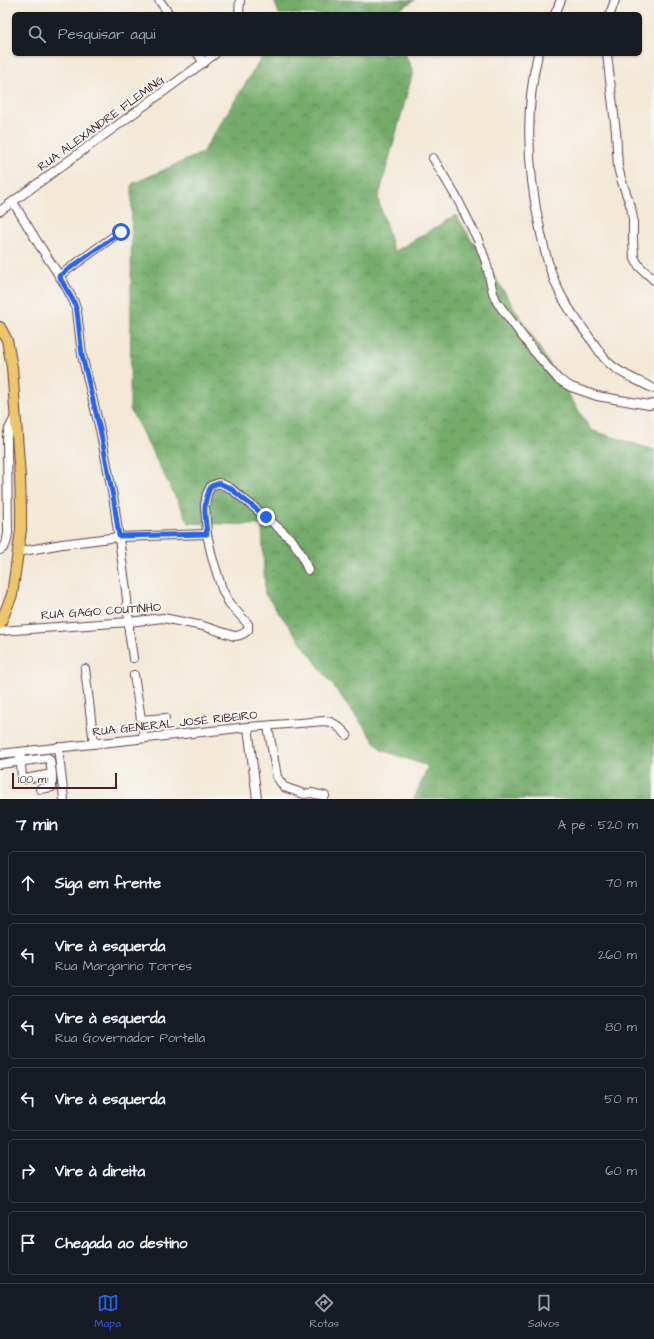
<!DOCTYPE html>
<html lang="pt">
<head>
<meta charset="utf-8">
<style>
  :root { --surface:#171b24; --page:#242831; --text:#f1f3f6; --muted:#9ea1a6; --line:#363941; --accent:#2563eb }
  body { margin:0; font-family:"Architects Daughter",sans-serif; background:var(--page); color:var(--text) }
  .scale { position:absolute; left:12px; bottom:10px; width:105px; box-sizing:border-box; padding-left:4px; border:2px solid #4a1f2b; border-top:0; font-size:11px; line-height:14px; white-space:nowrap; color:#4a1f2b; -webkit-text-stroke:3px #f6f6f2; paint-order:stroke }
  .stop { position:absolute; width:12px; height:12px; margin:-9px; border:3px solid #2563eb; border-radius:50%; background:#fff }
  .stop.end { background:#2563eb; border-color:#fff; box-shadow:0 1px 4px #0008 }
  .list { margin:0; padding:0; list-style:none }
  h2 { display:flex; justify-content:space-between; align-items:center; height:52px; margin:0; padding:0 16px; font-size:17px }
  h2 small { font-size:13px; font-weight:400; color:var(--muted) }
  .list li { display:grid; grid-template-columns:26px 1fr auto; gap:12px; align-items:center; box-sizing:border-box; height:64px; margin:0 8px 8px; padding:0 8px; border:1px solid var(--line); border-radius:6px }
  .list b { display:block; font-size:15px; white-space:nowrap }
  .list p { margin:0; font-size:13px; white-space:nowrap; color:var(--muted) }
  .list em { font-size:13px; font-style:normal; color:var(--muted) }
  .icon { flex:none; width:22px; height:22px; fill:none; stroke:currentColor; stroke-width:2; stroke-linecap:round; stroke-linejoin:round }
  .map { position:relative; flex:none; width:654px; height:799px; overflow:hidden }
  .search { position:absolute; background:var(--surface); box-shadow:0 1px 3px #0004; left:12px; right:12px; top:12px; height:44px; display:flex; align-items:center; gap:10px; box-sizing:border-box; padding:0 14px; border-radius:6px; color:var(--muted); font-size:15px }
  .sheet { height:484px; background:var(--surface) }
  nav { display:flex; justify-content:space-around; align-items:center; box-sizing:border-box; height:56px; border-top:1px solid var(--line); background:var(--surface); font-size:11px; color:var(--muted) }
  nav a { display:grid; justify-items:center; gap:2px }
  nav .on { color:var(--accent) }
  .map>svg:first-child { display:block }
</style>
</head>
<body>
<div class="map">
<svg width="654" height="799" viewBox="0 0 654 799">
  <defs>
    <pattern id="forest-crowns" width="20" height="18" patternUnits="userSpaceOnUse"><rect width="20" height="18" fill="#74ac6b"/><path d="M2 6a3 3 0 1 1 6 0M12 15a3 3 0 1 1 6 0" fill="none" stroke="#618b58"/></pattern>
  </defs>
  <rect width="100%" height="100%" fill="#f6f6f2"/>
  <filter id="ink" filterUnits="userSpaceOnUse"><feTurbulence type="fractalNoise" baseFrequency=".025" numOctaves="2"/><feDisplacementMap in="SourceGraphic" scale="8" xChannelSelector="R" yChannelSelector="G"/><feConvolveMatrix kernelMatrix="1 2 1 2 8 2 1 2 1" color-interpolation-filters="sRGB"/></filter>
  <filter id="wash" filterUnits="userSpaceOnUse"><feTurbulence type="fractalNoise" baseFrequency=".012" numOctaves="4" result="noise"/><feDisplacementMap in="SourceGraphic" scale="16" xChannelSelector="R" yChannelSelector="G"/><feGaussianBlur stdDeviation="0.9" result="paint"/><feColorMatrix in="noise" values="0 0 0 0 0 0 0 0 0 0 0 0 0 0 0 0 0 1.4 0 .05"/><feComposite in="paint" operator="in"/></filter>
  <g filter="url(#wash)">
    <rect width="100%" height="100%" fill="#f3e9d6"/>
    <g fill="url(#forest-crowns)" stroke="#5f664b">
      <path d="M 274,0 L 415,0 L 391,14 L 279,14 Z"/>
      <path d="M 264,54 L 405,54 L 413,72 L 378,199 L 394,252 L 456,215 L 591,430 L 654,450 L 654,799 L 414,799 L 428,766 L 381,750 L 265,594 L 262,525 L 189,523 L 130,409 L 132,184 L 202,153 Z"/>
    </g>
  </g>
  <g filter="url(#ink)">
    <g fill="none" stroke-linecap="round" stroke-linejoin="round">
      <defs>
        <g id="minor">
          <path d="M 159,0 L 169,14"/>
          <path d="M 239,14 L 240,0"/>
          <path d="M 555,14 L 561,0"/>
          <path d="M 610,14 L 615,0"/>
          <path d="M 198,54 L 204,63"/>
          <path d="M 538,54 C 524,113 528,175 541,234 C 545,253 550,272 558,289 C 566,307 578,321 589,337 C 595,344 599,352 605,359 C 617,373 638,380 654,389"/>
          <path d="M 607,54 L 616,132 L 618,167 L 621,179 L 631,207 L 633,219 L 633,240 L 634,257 L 639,266 L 654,280"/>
          <path d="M 433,158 L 458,200 L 478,240 L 486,262 L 493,293 L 497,302 L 532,349 L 558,379 L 571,387 L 597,396 L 649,405 L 654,404"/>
          <path d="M 13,202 L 38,243 L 64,283 L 74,302 L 77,311 L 82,355 L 101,434 L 114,502 L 126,590 L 129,622 L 129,631 L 133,658"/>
          <path d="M 0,211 L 215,54"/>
          <path d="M 59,276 L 121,231"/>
          <path d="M 0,550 C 7,547 7,539 8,533 L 7,437 L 9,429 L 16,415"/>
          <path d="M 18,552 L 62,544 L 119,537 L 207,534"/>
          <path d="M 0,631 L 129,622 L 163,618 L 203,626 L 234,636 C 240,636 244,634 248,630 L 248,624 L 229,603 L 222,589 L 212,557 L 207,534 L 205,505 L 207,494 L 211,486 L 219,483 L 230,488 L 266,517 L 292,540 L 302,555 L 308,570"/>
          <path d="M 85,669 L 94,744"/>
          <path d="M 134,675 L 144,738"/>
          <path d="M 141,720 L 165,718"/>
          <path d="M 268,726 L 277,777 L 284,787 L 304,794 L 311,793 L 325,796"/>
          <path d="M 248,727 L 257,799"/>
          <path d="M 58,747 L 64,799"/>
          <path d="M 0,754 L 248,727 L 325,721 C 335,722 340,728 347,735"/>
          <path d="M 0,764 L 48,758 L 50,760 L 52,774 L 25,779 L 22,777 L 20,752"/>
          <path d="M 40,789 L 52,787 L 52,774"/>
        </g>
        <path id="major" d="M 0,327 L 7,340 L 12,367 L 20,477 L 21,509 L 21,530 L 12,595 L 0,624"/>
      </defs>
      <use href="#minor" stroke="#633d45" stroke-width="10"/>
      <use href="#major" stroke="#633d45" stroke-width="12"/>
      <use href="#minor" stroke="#fff" stroke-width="8"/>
      <use href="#major" stroke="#ecc669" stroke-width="10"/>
    </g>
  </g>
  <g fill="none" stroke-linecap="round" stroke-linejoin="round" filter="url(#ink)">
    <path stroke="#2563eb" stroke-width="5" d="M 121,232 L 59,276 L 74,302 L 77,311 L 82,355 L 101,434 L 114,502 L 119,536 L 207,534 C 205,515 202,504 211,486 L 219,483 L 230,488 L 266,517"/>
  </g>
  <g text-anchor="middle" stroke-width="4" stroke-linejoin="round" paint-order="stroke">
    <g font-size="12" fill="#4a1f2b" stroke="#f6f6f2">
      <text transform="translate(101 123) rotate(-36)" y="4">RUA ALEXANDRE FLEMING</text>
      <text transform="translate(101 611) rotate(-4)" y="4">RUA GAGO COUTINHO</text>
      <text transform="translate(175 723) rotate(-6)" y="4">RUA GENERAL JOSÉ RIBEIRO</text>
    </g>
  </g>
</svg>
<div class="scale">100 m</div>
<div class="stop" style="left:121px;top:232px"></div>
<div class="stop end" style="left:266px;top:517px"></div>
<div class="search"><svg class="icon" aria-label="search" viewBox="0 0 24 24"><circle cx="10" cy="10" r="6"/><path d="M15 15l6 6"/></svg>Pesquisar aqui</div>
</div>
<section class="sheet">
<h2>7 min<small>A pé · 520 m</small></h2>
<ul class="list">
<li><svg class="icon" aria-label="ahead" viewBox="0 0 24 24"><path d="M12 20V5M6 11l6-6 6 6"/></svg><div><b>Siga em frente</b></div><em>70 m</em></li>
<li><svg class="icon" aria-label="left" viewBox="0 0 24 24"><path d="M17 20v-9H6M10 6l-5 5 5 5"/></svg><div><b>Vire à esquerda</b><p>Rua Margarino Torres</p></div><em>260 m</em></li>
<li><svg class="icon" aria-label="left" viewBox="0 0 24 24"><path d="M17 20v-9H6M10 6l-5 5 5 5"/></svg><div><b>Vire à esquerda</b><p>Rua Governador Portella</p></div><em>80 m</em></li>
<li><svg class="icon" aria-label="left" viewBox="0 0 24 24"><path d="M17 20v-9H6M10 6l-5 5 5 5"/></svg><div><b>Vire à esquerda</b></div><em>50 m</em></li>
<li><svg class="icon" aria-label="right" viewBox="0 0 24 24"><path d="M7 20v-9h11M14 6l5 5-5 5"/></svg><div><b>Vire à direita</b></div><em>60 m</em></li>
<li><svg class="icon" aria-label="arrive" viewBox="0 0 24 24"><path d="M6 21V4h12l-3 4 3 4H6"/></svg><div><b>Chegada ao destino</b></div></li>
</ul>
</section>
<nav>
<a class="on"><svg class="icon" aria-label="map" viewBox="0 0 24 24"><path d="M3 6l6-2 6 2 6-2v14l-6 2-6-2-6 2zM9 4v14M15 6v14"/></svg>Mapa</a>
<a><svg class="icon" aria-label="directions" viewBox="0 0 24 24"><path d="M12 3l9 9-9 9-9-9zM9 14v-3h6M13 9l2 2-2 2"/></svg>Rotas</a>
<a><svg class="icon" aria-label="saved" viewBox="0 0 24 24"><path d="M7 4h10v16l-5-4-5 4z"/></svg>Salvos</a>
</nav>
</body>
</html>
